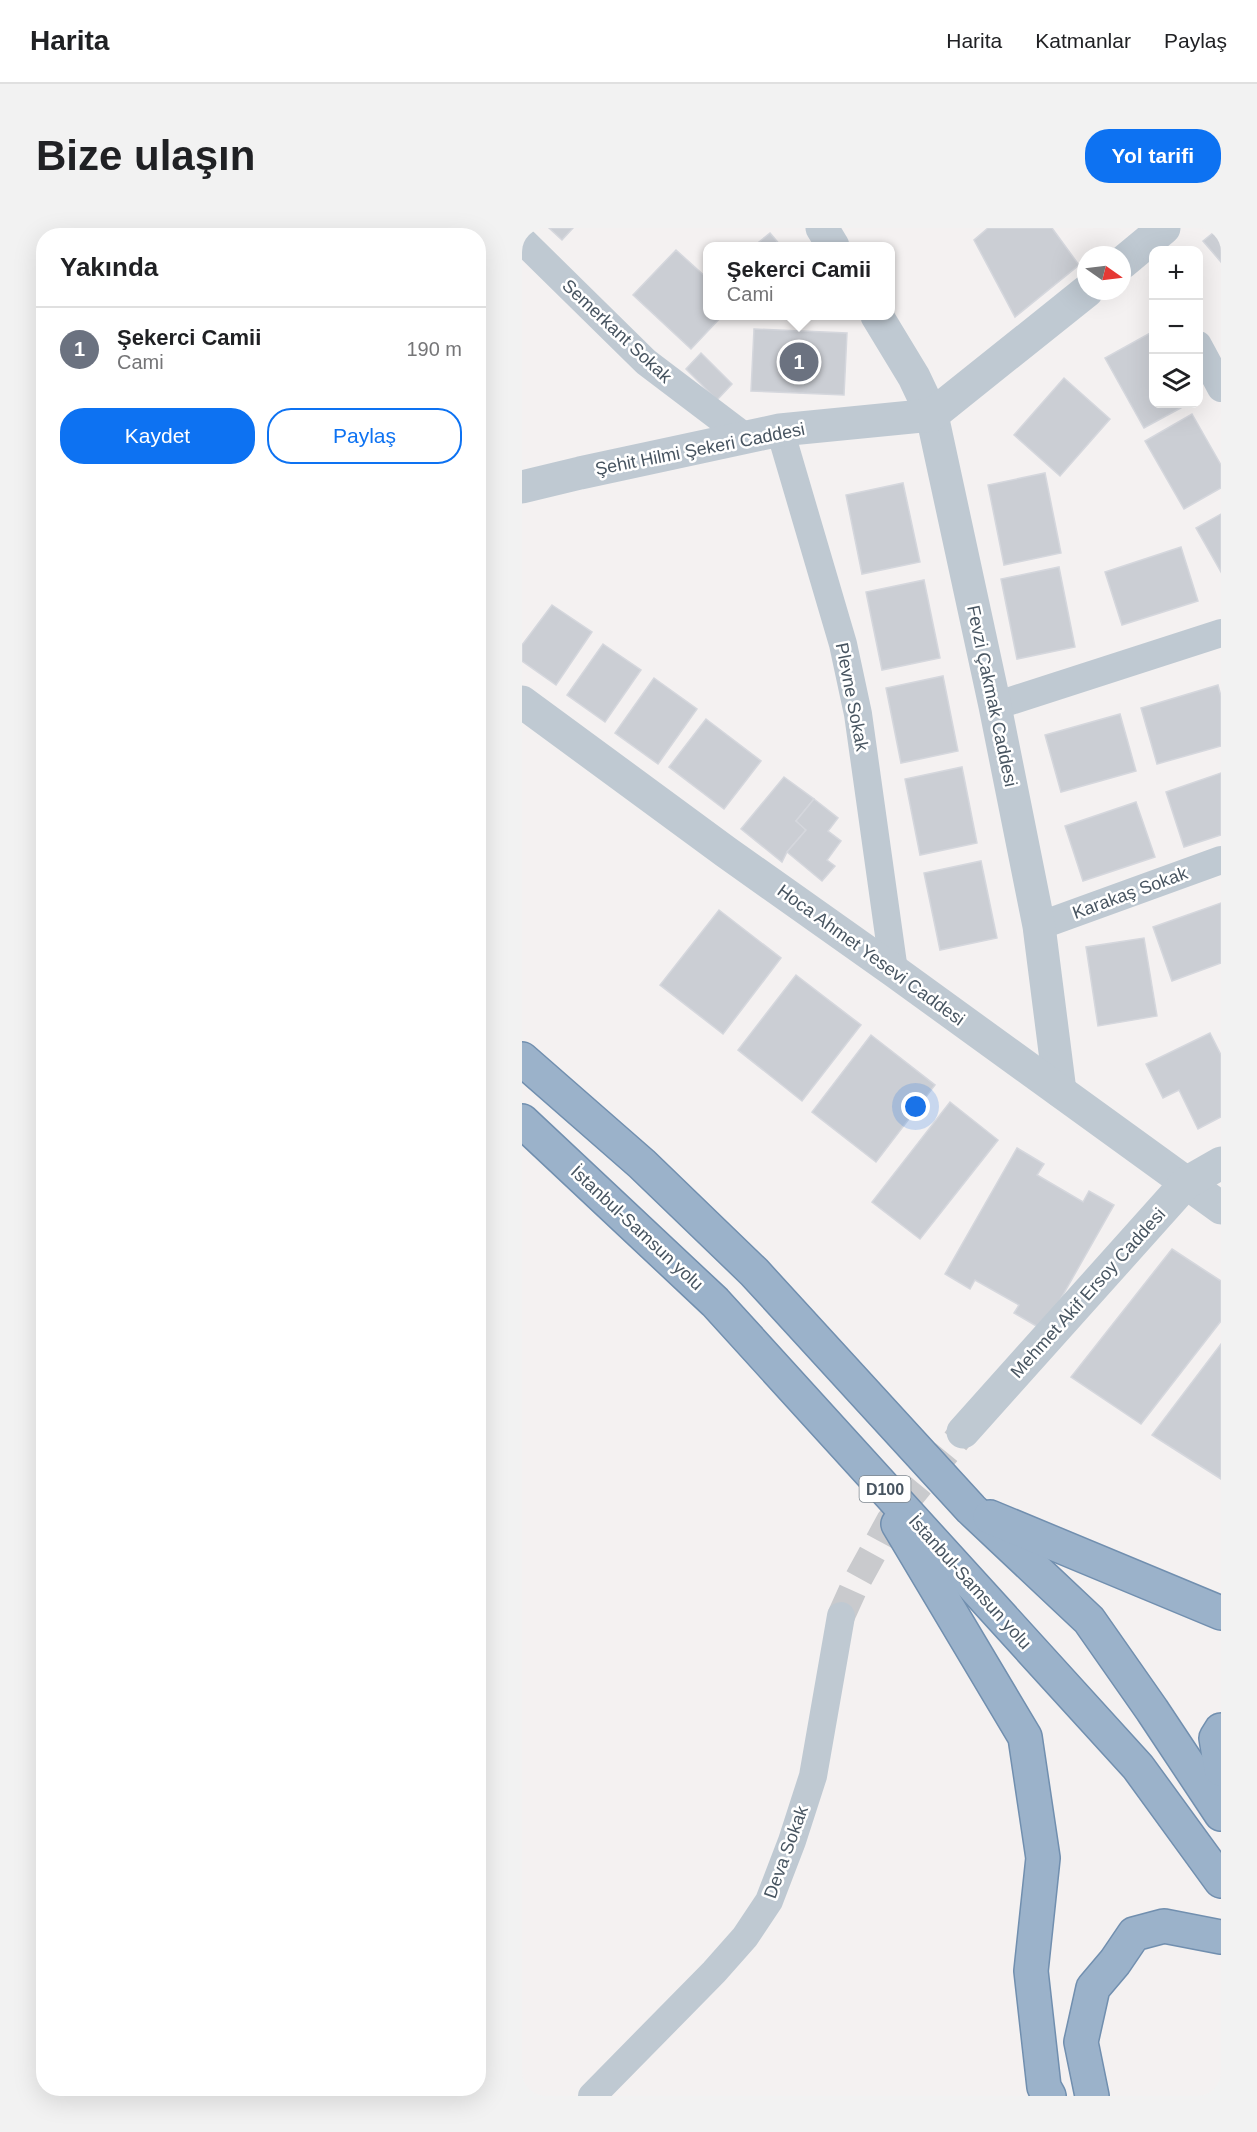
<!DOCTYPE html>
<html lang="tr">
<head>
<meta charset="utf-8">
<style>
  :root { --surface:#fff; --page:#f2f2f2; --text:#202124; --muted:#757577; --line:#e0e0e0; --accent:#0d72f2 }
  body { margin:0; font-family:Arial,sans-serif; background:var(--page); color:var(--text) }
  .controls { position:absolute; right:18px; top:18px; display:grid; overflow:hidden; border-radius:12px; box-shadow:0 6px 24px #0002 }
  .controls button { width:54px; height:54px; display:grid; place-items:center; padding:0; border:0; border-bottom:2px solid var(--line); background:var(--surface); color:var(--text); font:30px sans-serif }
  .compass { position:absolute; left:555px; top:18px; width:54px; height:54px; border-radius:50%; background:var(--surface); box-shadow:0 6px 24px #0002; rotate:104deg }
  .you { position:absolute; left:394px; top:879px; width:21px; height:21px; margin:-15px; border:4px solid #fff; border-radius:50%; background:#1a73e8; box-shadow:0 0 0 9px #1a73e833 }
  .badge { display:grid; place-items:center; width:39px; height:39px; border-radius:50%; background:var(--accent); color:#fff; font-size:20px; font-weight:700 }
  .pin { position:absolute; translate:-50% -50%; border:3px solid #fff; box-shadow:0 2px 6px #0006 }
  .popup { position:absolute; left:181px; top:14px; width:192px; height:78px; box-sizing:border-box; display:grid; place-content:center; border-radius:12px; background:var(--surface); filter:drop-shadow(0 2px 4px #0005); font-size:20px; white-space:nowrap; color:var(--muted) }
  .popup b { font-size:22px; color:var(--text) }
  .popup::after { content:''; position:absolute; left:50%; top:100%; margin-left:-12px; border:12px solid transparent; border-top-color:var(--surface) }
  .list { margin:0; padding:0; list-style:none }
  h2 { display:flex; justify-content:space-between; align-items:center; height:78px; margin:0; padding:0 24px; font-size:26px }
  h2 small { font-size:20px; font-weight:400; color:var(--muted) }
  .list li { display:grid; grid-template-columns:39px 1fr auto; gap:18px; align-items:center; box-sizing:border-box; height:84px; padding:0 24px; border-top:2px solid var(--line) }
  .list b { display:block; font-size:22px; white-space:nowrap }
  .list p { margin:0; font-size:20px; white-space:nowrap; color:var(--muted) }
  .list em { font-size:20px; font-style:normal; color:var(--muted) }
  .actions { display:flex; gap:12px; padding:18px 24px }
  .actions a { flex:1; padding:14px 0; border:2px solid var(--accent); border-radius:24px; text-align:center; font-size:21px; color:var(--accent) }
  .actions .main { background:var(--accent); color:#fff }
  .icon { flex:none; width:33px; height:33px; fill:none; stroke:currentColor; stroke-width:2; stroke-linecap:round; stroke-linejoin:round }
  .map { position:relative; flex:none; width:699px; height:1868px; overflow:hidden; border-radius:24px }
  header { display:flex; align-items:center; gap:36px; box-sizing:border-box; height:84px; padding:0 30px; background:var(--surface); border-bottom:2px solid var(--line) }
  header strong { font-size:28px }
  nav { display:flex; gap:33px; margin-inline-start:auto; font-size:21px }
  .intro { display:flex; align-items:center; justify-content:space-between; box-sizing:border-box; height:144px; padding:0 36px }
  h1 { margin:0; font-size:42px }
  .button { padding:15px 27px; border-radius:24px; background:var(--accent); color:#fff; font-size:21px; font-weight:700 }
  main { display:flex; gap:36px; padding:0 36px }
  aside { flex:1; background:var(--surface); border-radius:24px; box-shadow:0 6px 24px #0002 }
  .map>svg:first-child { display:block }
</style>
</head>
<body>
<header>
<strong>Harita</strong>
<nav><a>Harita</a><a>Katmanlar</a><a>Paylaş</a></nav>
</header>
<div class="intro"><h1>Bize ulaşın</h1><a class="button">Yol tarifi</a></div>
<main>
<aside>
<h2>Yakında<small></small></h2>
<ul class="list">
<li><span class="badge" style="background:#6b7280">1</span><div><b>Şekerci Camii</b><p>Cami</p></div><em>190 m</em></li>
</ul>
<div class="actions"><a class="main">Kaydet</a><a>Paylaş</a></div>
</aside>
<div class="map">
<svg width="699" height="1868" viewBox="0 0 699 1868">
  <rect width="100%" height="100%" fill="#f4f1f1"/>
  <g fill="#cbced4" stroke="#d5d7dd" stroke-width="1.5">
    <path d="M 27,0 L 51,0 L 40,12 Z"/>
    <path d="M 466,0 L 530,0 L 557,37 L 493,89 L 452,12 Z"/>
    <path d="M 697,0 L 699,0 L 699,34 L 681,13 Z"/>
    <path d="M 248,5 L 259,18 L 232,18 Z"/>
    <path d="M 154,22 L 186,51 L 186,88 L 200,88 L 169,121 L 111,67 Z"/>
    <path d="M 232,101 L 325,105 L 322,167 L 229,163 Z"/>
    <path d="M 630,104 L 632,176 L 666,176 L 622,200 L 583,130 Z"/>
    <path d="M 179,125 L 210,156 L 195,172 L 164,141 Z"/>
    <path d="M 542,150 L 588,191 L 538,248 L 492,207 Z"/>
    <path d="M 670,186 L 699,237 L 699,260 L 662,281 L 623,213 Z"/>
    <path d="M 523,245 L 539,325 L 482,337 L 466,257 Z"/>
    <path d="M 381,255 L 398,334 L 340,346 L 324,267 Z"/>
    <path d="M 699,286 L 699,344 L 674,300 Z"/>
    <path d="M 659,319 L 676,373 L 600,397 L 583,344 Z"/>
    <path d="M 537,339 L 553,419 L 495,431 L 479,351 Z"/>
    <path d="M 402,352 L 418,430 L 360,442 L 344,364 Z"/>
    <path d="M 30,377 L 70,404 L 34,457 L 0,433 L 0,417 Z"/>
    <path d="M 81,416 L 119,442 L 83,494 L 45,467 Z"/>
    <path d="M 421,448 L 436,523 L 379,535 L 364,460 Z"/>
    <path d="M 132,450 L 175,481 L 136,536 L 93,505 Z"/>
    <path d="M 696,457 L 699,468 L 699,518 L 635,536 L 619,480 Z"/>
    <path d="M 598,486 L 614,543 L 539,564 L 523,507 Z"/>
    <path d="M 184,491 L 239,533 L 202,581 L 147,539 Z"/>
    <path d="M 440,539 L 455,615 L 398,627 L 383,551 Z"/>
    <path d="M 699,545 L 699,607 L 662,619 L 644,564 Z"/>
    <path d="M 262,549 L 292,571 L 274,593 L 284,602 L 265,624 L 260,634 L 219,601 Z"/>
    <path d="M 292,571 L 316,590 L 306,603 L 319,613 L 305,632 L 313,638 L 300,653 L 265,624 L 284,602 L 274,593 Z"/>
    <path d="M 614,574 L 633,629 L 561,653 L 543,598 Z"/>
    <path d="M 459,633 L 475,710 L 418,722 L 402,645 Z"/>
    <path d="M 699,675 L 699,735 L 650,753 L 631,699 Z"/>
    <path d="M 197,682 L 259,730 L 201,806 L 138,757 Z"/>
    <path d="M 622,710 L 635,788 L 576,798 L 564,719 Z"/>
    <path d="M 274,747 L 339,797 L 280,873 L 216,822 Z"/>
    <path d="M 688,805 L 699,827 L 699,889 L 676,901 L 657,862 L 641,870 L 624,836 Z"/>
    <path d="M 349,807 L 413,857 L 354,934 L 290,884 Z"/>
    <path d="M 428,874 L 476,912 L 398,1011 L 350,974 Z"/>
    <path d="M 495,920 L 522,936 L 515,947 L 561,974 L 567,963 L 592,977 L 521,1102 L 492,1085 L 497,1077 L 453,1052 L 448,1061 L 423,1046 Z"/>
    <path d="M 650,1021 L 699,1053 L 699,1093 L 619,1196 L 549,1149 Z"/>
    <path d="M 699,1116 L 699,1251 L 630,1207 Z"/>
  </g>
  <g fill="none" stroke-linecap="round" stroke-linejoin="round">
    <path stroke="#c9cacd" stroke-width="28" stroke-dasharray="28 14" stroke-linecap="butt" d="M 319,1388 L 333,1357 L 368,1293 L 441,1204"/>
    <defs>
      <g id="trunk">
        <path d="M 0,831 L 120,936 L 232,1044 L 449,1281 L 567,1392 L 630,1482 L 699,1586"/>
        <path d="M 0,893 L 193,1074 L 616,1539 L 699,1653"/>
        <path d="M 468,1289 L 699,1385"/>
        <path d="M 376,1296 L 503,1509 L 521,1630 L 509,1743 L 522,1859 L 527,1868"/>
        <path d="M 699,1502 L 694,1510 L 699,1541"/>
        <path d="M 570,1868 L 559,1814 L 571,1760 L 593,1734 L 612,1706 L 642,1698 L 699,1709"/>
      </g>
    </defs>
    <use href="#trunk" stroke="#718faf" stroke-width="36"/>
    <g stroke="#bfc9d2" stroke-width="28">
      <path d="M 0,12 L 124,134 L 223,209"/>
      <path d="M 676,117 L 699,160"/>
      <path d="M 258,202 L 321,416 L 336,486 L 372,743"/>
      <path d="M 473,478 L 699,405"/>
      <path d="M 517,698 L 699,632"/>
      <path d="M 70,1868 L 192,1744 L 223,1709 L 247,1673 L 270,1613 L 291,1548 L 319,1388"/>
    </g>
    <g stroke="#bfc9d2" stroke-width="33">
      <path d="M 300,0 L 311,18"/>
      <path d="M 600,35 L 642,0"/>
      <path d="M 355,88 L 392,149 L 410,187 L 473,478 L 517,698 L 538,863"/>
      <path d="M 0,259 L 58,245 L 258,202 L 410,187 L 565,63"/>
      <path d="M 0,474 L 204,624 L 372,743 L 699,980"/>
      <path d="M 441,1204 L 664,955 L 699,935"/>
    </g>
    <use href="#trunk" stroke="#9bb2ca" stroke-width="33"/>
  </g>
  <g text-anchor="middle" stroke-width="5" stroke-linejoin="round" paint-order="stroke">
    <rect fill="#fff" stroke="#7f8890" stroke-width="1.5" x="337.5" y="1248" width="51" height="26" rx="4.5"/>
    <g font-size="16" font-weight="bold" fill="#485561">
      <text x="363" y="1267">D100</text>
    </g>
    <g font-size="18" fill="#485561" stroke="#fff">
      <text transform="translate(95 103) rotate(43)" y="6">Semerkant Sokak</text>
      <text transform="translate(178 221) rotate(-11)" y="6">Şehit Hilmi Şekeri Caddesi</text>
      <text transform="translate(470 468) rotate(78)" y="6">Fevzi Çakmak Caddesi</text>
      <text transform="translate(330 469) rotate(79)" y="6">Plevne Sokak</text>
      <text transform="translate(608 665) rotate(-20)" y="6">Karakaş Sokak</text>
      <text transform="translate(349 727) rotate(36)" y="6">Hoca Ahmet Yesevi Caddesi</text>
      <text transform="translate(115 1000) rotate(43)" y="6">İstanbul-Samsun yolu</text>
      <text transform="translate(566 1065) rotate(-48)" y="6">Mehmet Akif Ersoy Caddesi</text>
      <text transform="translate(448 1354) rotate(48)" y="6">İstanbul-Samsun yolu</text>
      <text transform="translate(264 1624) rotate(-70)" y="6">Deva Sokak</text>
    </g>
  </g>
</svg>
<div class="controls">
<button>+</button>
<button>−</button>
<button><svg class="icon" aria-label="layers" viewBox="0 0 24 24"><path d="M12 4l9 5-9 5-9-5zM3 14l9 5 9-5"/></svg></button>
</div>
<svg class="compass" viewBox="-18 -18 36 36"><path d="M0-13l5 13h-10z" fill="#e53935"/><path d="M0 13l5-13h-10z" fill="#757577"/></svg>
<div class="you"></div>
<div class="pin badge" style="left:277px;top:134px;background:#6b7280">1</div>
<div class="popup"><b>Şekerci Camii</b>Cami</div>
</div>
</main>
</body>
</html>
